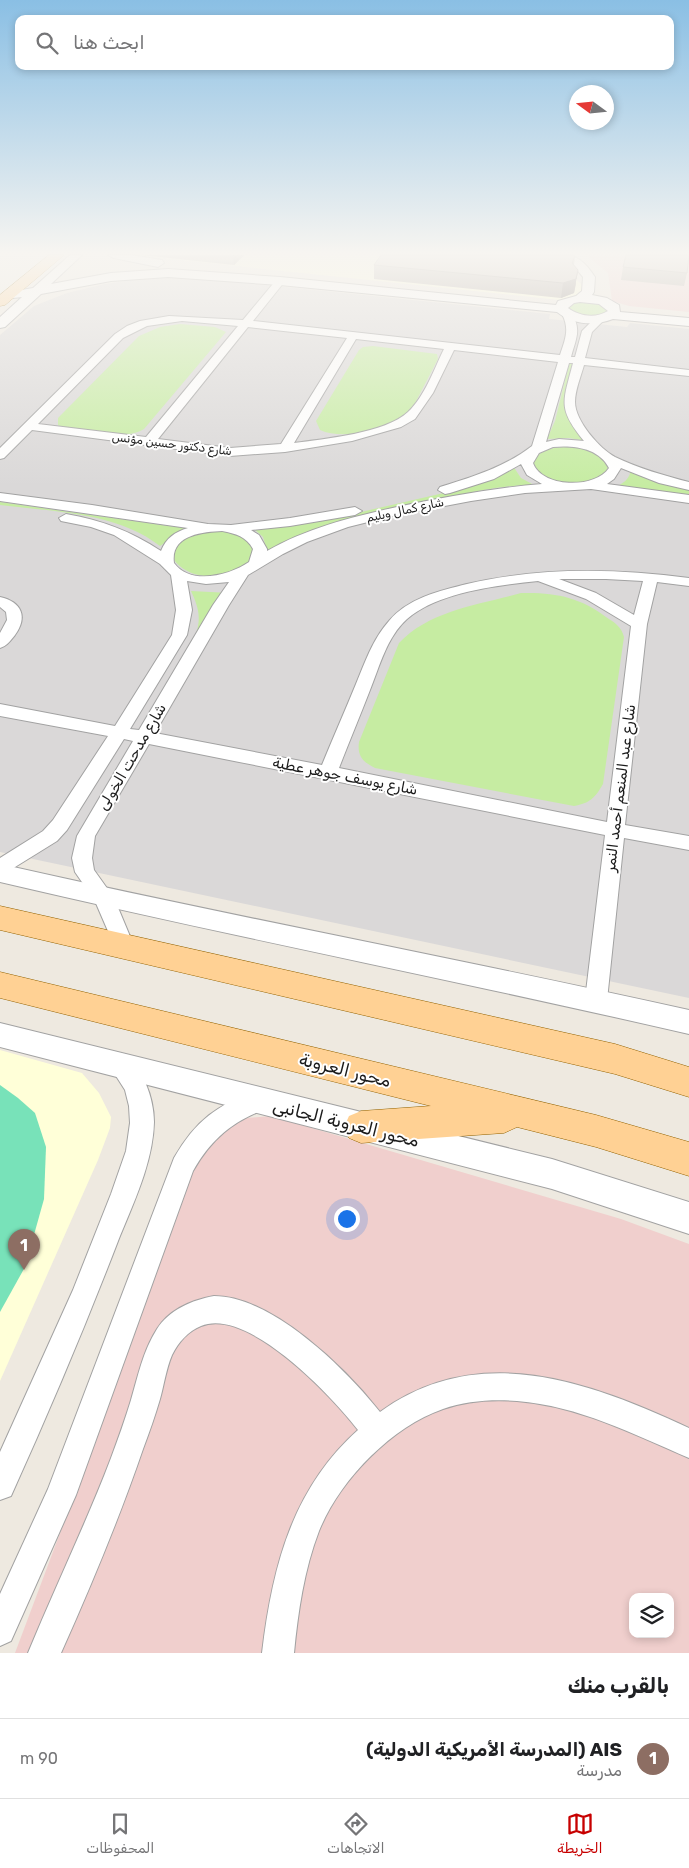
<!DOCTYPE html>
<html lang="ar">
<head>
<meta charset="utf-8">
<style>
  :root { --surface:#fff; --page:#f2f2f2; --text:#202124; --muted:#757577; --line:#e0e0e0; --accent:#c70000 }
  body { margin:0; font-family:Rubik,"Noto Sans Arabic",sans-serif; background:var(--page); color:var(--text); direction:rtl }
  .controls { position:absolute; right:15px; bottom:15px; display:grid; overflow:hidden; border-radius:10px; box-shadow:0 2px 8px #0003 }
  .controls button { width:45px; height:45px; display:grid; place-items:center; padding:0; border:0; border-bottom:1px solid var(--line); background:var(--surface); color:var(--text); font:25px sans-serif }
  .compass { position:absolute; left:569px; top:85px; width:45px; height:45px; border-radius:50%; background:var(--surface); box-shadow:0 2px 8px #0003; rotate:285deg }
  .you { position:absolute; left:346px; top:1218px; width:18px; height:18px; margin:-12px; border:4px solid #fff; border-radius:50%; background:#1a73e8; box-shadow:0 0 0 8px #1a73e833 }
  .badge { display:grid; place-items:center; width:32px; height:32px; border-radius:50%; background:var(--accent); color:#fff; font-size:16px; font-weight:700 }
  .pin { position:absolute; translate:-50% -41px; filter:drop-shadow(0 1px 2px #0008) }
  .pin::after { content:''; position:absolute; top:26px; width:18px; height:15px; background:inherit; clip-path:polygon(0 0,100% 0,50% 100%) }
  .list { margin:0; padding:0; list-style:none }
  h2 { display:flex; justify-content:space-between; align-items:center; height:65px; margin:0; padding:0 20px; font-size:21px }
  h2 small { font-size:16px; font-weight:400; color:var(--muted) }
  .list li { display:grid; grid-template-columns:32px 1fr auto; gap:15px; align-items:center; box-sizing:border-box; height:80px; padding:0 20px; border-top:1px solid var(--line) }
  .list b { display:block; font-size:19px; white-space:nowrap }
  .list p { margin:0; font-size:16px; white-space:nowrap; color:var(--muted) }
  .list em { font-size:16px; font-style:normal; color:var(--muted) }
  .icon { flex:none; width:28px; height:28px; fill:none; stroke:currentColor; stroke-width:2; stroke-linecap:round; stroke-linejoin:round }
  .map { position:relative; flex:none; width:689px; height:1653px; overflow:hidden; direction:ltr }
  .search { position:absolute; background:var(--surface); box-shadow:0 2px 8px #0003; left:15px; right:15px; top:15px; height:55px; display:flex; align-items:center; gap:12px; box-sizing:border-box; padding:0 18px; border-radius:10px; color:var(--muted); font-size:19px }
  .sheet { height:145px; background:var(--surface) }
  nav { display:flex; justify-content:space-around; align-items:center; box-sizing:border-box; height:70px; border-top:1px solid var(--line); background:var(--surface); font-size:14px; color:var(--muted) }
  nav a { display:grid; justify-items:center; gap:2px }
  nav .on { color:var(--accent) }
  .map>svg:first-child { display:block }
</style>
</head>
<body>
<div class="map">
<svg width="689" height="1653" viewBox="0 0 689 1653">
  <rect width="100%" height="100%" fill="#eee9e0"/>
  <path fill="#dad8d8" d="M 187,277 L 550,314 L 549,319 L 627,327 L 630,323 L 689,329 L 689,998 L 0,852 L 0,335 L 34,306 L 67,293 L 105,284 L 145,278 Z"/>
  <g fill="#f0cfcd" fill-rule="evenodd">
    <path d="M 586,255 L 689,255 L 689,312 L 629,306 L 612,301 L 608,273 Z"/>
    <path d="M 271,1116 L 621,1219 L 689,1244 L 689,1653 L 15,1653 L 131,1344 L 190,1177 L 202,1151 L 235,1119 ZM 633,1597 L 670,1597 L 670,1634 L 633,1634 Z"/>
  </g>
  <g fill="#ffffd8">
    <path d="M 131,255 L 555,255 L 571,264 L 578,271 L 575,278 L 586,289 L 575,299 L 560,300 Z"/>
    <path d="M 0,1050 L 82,1073 L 99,1093 L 111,1117 L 110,1128 L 98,1160 L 0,1381 Z"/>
  </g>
  <g fill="#c6eca2">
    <path d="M 574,302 L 596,302 L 608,310 C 598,322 580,315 567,309 L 567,305 Z"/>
    <path d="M 180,324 L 215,327 L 226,332 L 144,429 C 123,442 85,430 61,427 L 58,425 L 58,418 L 139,336 L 160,327 Z"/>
    <path d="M 373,346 L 437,354 L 438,359 L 411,411 C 393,429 344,441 320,430 L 316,421 L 359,350 L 363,347 Z"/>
    <path d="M 569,364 L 576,364 C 569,399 558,413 586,441 L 569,438 L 547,439 L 555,421 Z"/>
    <path d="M 563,447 C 580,447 598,450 608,466 L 606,474 C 584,485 555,488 536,469 L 533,461 C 541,450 550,448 563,447 Z"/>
    <path d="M 513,466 L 521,478 L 534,485 C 490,485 448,498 406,507 C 358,519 310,526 267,551 L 263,537 L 254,529 L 326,520 L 457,490 Z"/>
    <path d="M 631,468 L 689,490 L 689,497 L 612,488 C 623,484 630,480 631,468 Z"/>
    <path d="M 0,502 L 169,526 L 187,528 L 160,546 C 116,512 54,512 0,505 Z"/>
    <path d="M 221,530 L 239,534 L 255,546 L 254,558 C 206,605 136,549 194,534 C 203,532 213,531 221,530 Z"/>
    <path d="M 191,591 L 230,593 L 193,641 C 202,622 200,610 191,591 Z"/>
    <path d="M 521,593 C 554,592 580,597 606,617 C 615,623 621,626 624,637 L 603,784 C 595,798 590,803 574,806 L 375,768 C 363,762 357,756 359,742 L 399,643 C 430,610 479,605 521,593 Z"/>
  </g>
  <path fill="#78e2b9" d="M 0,1085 L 18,1098 L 35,1113 L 46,1147 L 44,1199 L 25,1267 L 0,1312 Z"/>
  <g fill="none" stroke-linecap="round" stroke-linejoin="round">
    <defs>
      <g id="minor">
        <path d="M 280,278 L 285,281 L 253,321 L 560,355 C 565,340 570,329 562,314 L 567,311 L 571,312 C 582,330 576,338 571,357 L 575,357 L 582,331 L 596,317 L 600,316 L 605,319 L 592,332 L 585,358 L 689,370 L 689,376 L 584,365 C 581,376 575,390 575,402 C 575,421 600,449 615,457 C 638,468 665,476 689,482 L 689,490 L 659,483 L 621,468 L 614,479 L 607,484 L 689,495 L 689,503 L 591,489 L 525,493 L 471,501 L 392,516 L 348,527 L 307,542 L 283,554 L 248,575 L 229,605 L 155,733 L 322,765 C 333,738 345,711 356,684 C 365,662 373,639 389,621 C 408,598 439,591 467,584 C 541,567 614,568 689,578 L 689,586 L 657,582 L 647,624 L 625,825 L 689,836 L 689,850 L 624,838 L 607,1000 L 604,1006 L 596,1009 L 588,1006 L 585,1000 L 605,835 L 149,744 L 95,836 L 92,858 L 94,870 L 114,898 L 134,946 L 131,952 L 124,954 L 117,952 L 95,901 L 75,872 L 72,858 L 77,836 L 133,741 L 124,739 L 67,830 L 57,841 L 7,872 L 0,874 L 0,858 L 43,831 L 53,820 L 108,736 L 0,716 L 0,704 L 115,726 L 172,635 L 176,610 L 171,575 L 160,564 L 114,535 L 91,527 L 61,521 L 59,518 L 66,514 C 101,520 131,531 161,551 C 166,538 175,532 188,528 L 0,501 L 0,493 L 92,505 L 208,524 L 231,525 L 290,518 L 355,507 L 362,511 L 355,515 L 290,526 L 251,530 L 259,535 L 267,549 L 267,551 C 307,528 352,517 397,507 C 445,497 493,488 542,484 L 527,475 L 521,464 L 494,479 L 450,493 L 445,494 L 438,490 L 440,487 C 472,477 505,467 532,446 L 558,362 L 454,350 L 433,393 L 415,419 L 401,427 L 352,441 L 285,452 L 230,456 L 32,430 L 4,458 L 0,459 L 0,448 L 115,334 L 127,326 L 140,321 L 169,316 L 243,320 L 277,279 ZM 182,321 L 238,326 L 146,437 L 38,424 L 123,338 L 147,326 ZM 248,327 L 347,338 L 281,444 L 230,448 L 158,439 ZM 356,339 L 444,349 C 434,369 425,396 408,412 C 386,433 324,439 294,443 ZM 569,363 L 573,363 C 563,402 557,408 584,441 L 559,439 L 546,442 ZM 553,447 C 574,445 599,448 609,468 C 595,489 542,488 533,463 L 539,453 ZM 222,531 C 236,534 246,536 253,549 L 249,562 C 230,575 191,586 174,563 C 170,535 202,532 222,531 ZM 559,579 L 606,579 L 643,581 L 634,615 L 596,593 ZM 187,581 L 206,584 L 229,582 L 213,605 L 139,730 L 130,729 L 187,635 L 192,610 ZM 538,581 L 586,599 L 631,626 L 607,822 L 339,768 C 349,742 360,716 370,690 C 380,665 387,637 407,619 C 438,592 499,585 538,581 Z"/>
        <path d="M 0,597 C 22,602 28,617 15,635 C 10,641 7,646 0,648 L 0,633 L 7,620 L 6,612 L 0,607 Z"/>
        <path d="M 120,1055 C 143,1063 154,1100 154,1122 C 153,1163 133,1204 118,1241 C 85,1327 49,1412 11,1496 L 0,1500 L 0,1452 L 73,1290 L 111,1194 L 126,1151 L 130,1123 L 129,1106 L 125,1090 L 109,1065 L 112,1058 Z"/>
        <path d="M 258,1090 L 266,1093 L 270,1101 L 266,1109 C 233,1121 211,1139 193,1171 L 76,1495 L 11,1641 L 0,1646 L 0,1594 L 48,1489 L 174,1158 C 196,1120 217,1105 258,1090 Z"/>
        <path d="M 214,1296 C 272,1296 346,1369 380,1412 C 479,1340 590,1382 689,1428 L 689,1458 C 633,1434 579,1406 517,1401 C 492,1399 466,1401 443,1409 C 391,1427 339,1481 319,1531 C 304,1570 298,1612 294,1653 L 262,1653 C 272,1568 292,1489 358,1430 C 332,1396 248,1307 201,1326 C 188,1331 178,1343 172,1355 C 166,1369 164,1385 160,1399 C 155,1416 149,1433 143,1449 C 119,1519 91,1586 61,1653 L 28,1653 C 55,1587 86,1524 111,1458 C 118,1439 125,1420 131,1400 C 138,1376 143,1351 157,1329 C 169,1310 192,1300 214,1296 Z"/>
      </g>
      <g id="tertiary">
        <path d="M 70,255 L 82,255 L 51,284 L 111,273 L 168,269 L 280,277 L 556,305 L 558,301 L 576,296 L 582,291 L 583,277 L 574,266 L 557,255 C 576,253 585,262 595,277 L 594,292 L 592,295 L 607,298 L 619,305 L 620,312 L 689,318 L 689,326 L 613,319 C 595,326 573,325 557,312 L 280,285 L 168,277 L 111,281 L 41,294 L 5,327 L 0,328 L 0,317 L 22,297 L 4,299 L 2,296 L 4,293 L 33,288 ZM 580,302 L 599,304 L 608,311 C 595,319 579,316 568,308 L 574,303 Z"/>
        <path d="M 108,255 L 131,255 L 162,260 L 164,263 L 158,267 L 114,258 Z"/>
        <path d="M 0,864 C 229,916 460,959 689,1010 L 689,1034 C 460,981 229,936 0,882 Z"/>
        <path d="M 0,1023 L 552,1159 L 689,1202 L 689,1234 L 552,1189 L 0,1047 Z"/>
      </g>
      <g id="primary">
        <path d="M 49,255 L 64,255 L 5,305 L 0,306 L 0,295 Z"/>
        <path d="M 0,906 L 615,1044 L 689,1067 L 689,1097 L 615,1074 L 0,930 Z"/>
        <path d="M 0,972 L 596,1115 L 689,1142 L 689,1176 L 596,1147 L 517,1127 L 504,1133 L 361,1143 L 349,1138 L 344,1127 L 349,1116 L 361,1111 L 431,1106 L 0,998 Z"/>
      </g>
    </defs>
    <use href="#minor" stroke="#a2a2a2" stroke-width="2"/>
    <use href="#tertiary" stroke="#a2a2a2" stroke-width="2"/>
    <use href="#primary" stroke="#936200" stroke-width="1"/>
    <use href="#minor" fill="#fff" fill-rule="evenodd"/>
    <use href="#tertiary" fill="#fff" fill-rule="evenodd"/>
    <use href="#primary" fill="#ffd194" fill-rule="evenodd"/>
  </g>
  <g fill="#a9a19a">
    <path d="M 141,255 L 244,255 L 234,265 Z"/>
    <path d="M 575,256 L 574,265 L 576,284 L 574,293 L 561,298 L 374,279 L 374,265 Z"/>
    <path d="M 623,267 L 687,273 L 684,286 L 621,280 Z"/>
  </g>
  <g fill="#8a837d">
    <path d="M 233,255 L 244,255 L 234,265 Z"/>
    <path d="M 578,270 L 574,293 L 561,298 L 563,283 Z"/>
  </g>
  <g fill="#c5bbb3" stroke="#8a837d">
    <path d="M 381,255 L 573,255 L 575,256 L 572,263 L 578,270 L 576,279 L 563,283 L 374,265 Z"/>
    <path d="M 626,255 L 689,255 L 687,273 L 623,267 Z"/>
  </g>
  <linearGradient id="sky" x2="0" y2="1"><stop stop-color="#8abfe4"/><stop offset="0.52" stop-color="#f7f5f1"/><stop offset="1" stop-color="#f7f5f1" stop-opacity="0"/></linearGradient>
  <rect width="689" height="486" fill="url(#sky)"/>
  <g text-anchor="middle" stroke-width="4" stroke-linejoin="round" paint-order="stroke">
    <g font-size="12" fill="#1b1b1b" stroke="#fff">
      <text transform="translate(172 444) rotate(7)" y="4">شارع دكتور حسين مؤنس</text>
      <text transform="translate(405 510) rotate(-12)" y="4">شارع كمال ويليم</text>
    </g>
    <g font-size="15" fill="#1b1b1b" stroke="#fff">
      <text transform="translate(132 757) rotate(-60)" y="5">شارع مدحت الخولى</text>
      <text transform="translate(345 776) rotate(11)" y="5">شارع يوسف جوهر عطية</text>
      <text transform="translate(620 788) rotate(-83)" y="5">شارع عبد المنعم أحمد النمر</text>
    </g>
    <g font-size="18" fill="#1b1b1b" stroke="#fff">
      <text transform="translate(345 1070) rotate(14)" y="6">محور العروبة</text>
      <text transform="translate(346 1123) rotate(14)" y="6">محور العروبة الجانبى</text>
    </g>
  </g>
</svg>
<div class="controls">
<button><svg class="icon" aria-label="layers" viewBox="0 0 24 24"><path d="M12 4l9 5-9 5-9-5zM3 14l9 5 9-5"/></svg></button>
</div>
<svg class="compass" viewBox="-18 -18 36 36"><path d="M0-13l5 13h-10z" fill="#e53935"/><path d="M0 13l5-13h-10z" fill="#757577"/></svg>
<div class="you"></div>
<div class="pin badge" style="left:24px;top:1270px;background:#8d6e63">1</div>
<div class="search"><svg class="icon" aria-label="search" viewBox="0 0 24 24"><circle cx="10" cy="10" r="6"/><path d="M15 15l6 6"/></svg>ابحث هنا</div>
</div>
<section class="sheet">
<h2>بالقرب منك<small></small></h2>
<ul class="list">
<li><span class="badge" style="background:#8d6e63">1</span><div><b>AIS (المدرسة الأمريكية الدولية)</b><p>مدرسة</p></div><em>90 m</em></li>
</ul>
</section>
<nav>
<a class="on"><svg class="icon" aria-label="map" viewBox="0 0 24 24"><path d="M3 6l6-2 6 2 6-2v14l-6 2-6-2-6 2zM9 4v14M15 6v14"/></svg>الخريطة</a>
<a><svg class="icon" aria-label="directions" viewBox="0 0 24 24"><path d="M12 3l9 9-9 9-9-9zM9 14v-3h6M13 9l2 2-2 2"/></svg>الاتجاهات</a>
<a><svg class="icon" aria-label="saved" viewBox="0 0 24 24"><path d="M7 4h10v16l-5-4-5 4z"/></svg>المحفوظات</a>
</nav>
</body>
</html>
